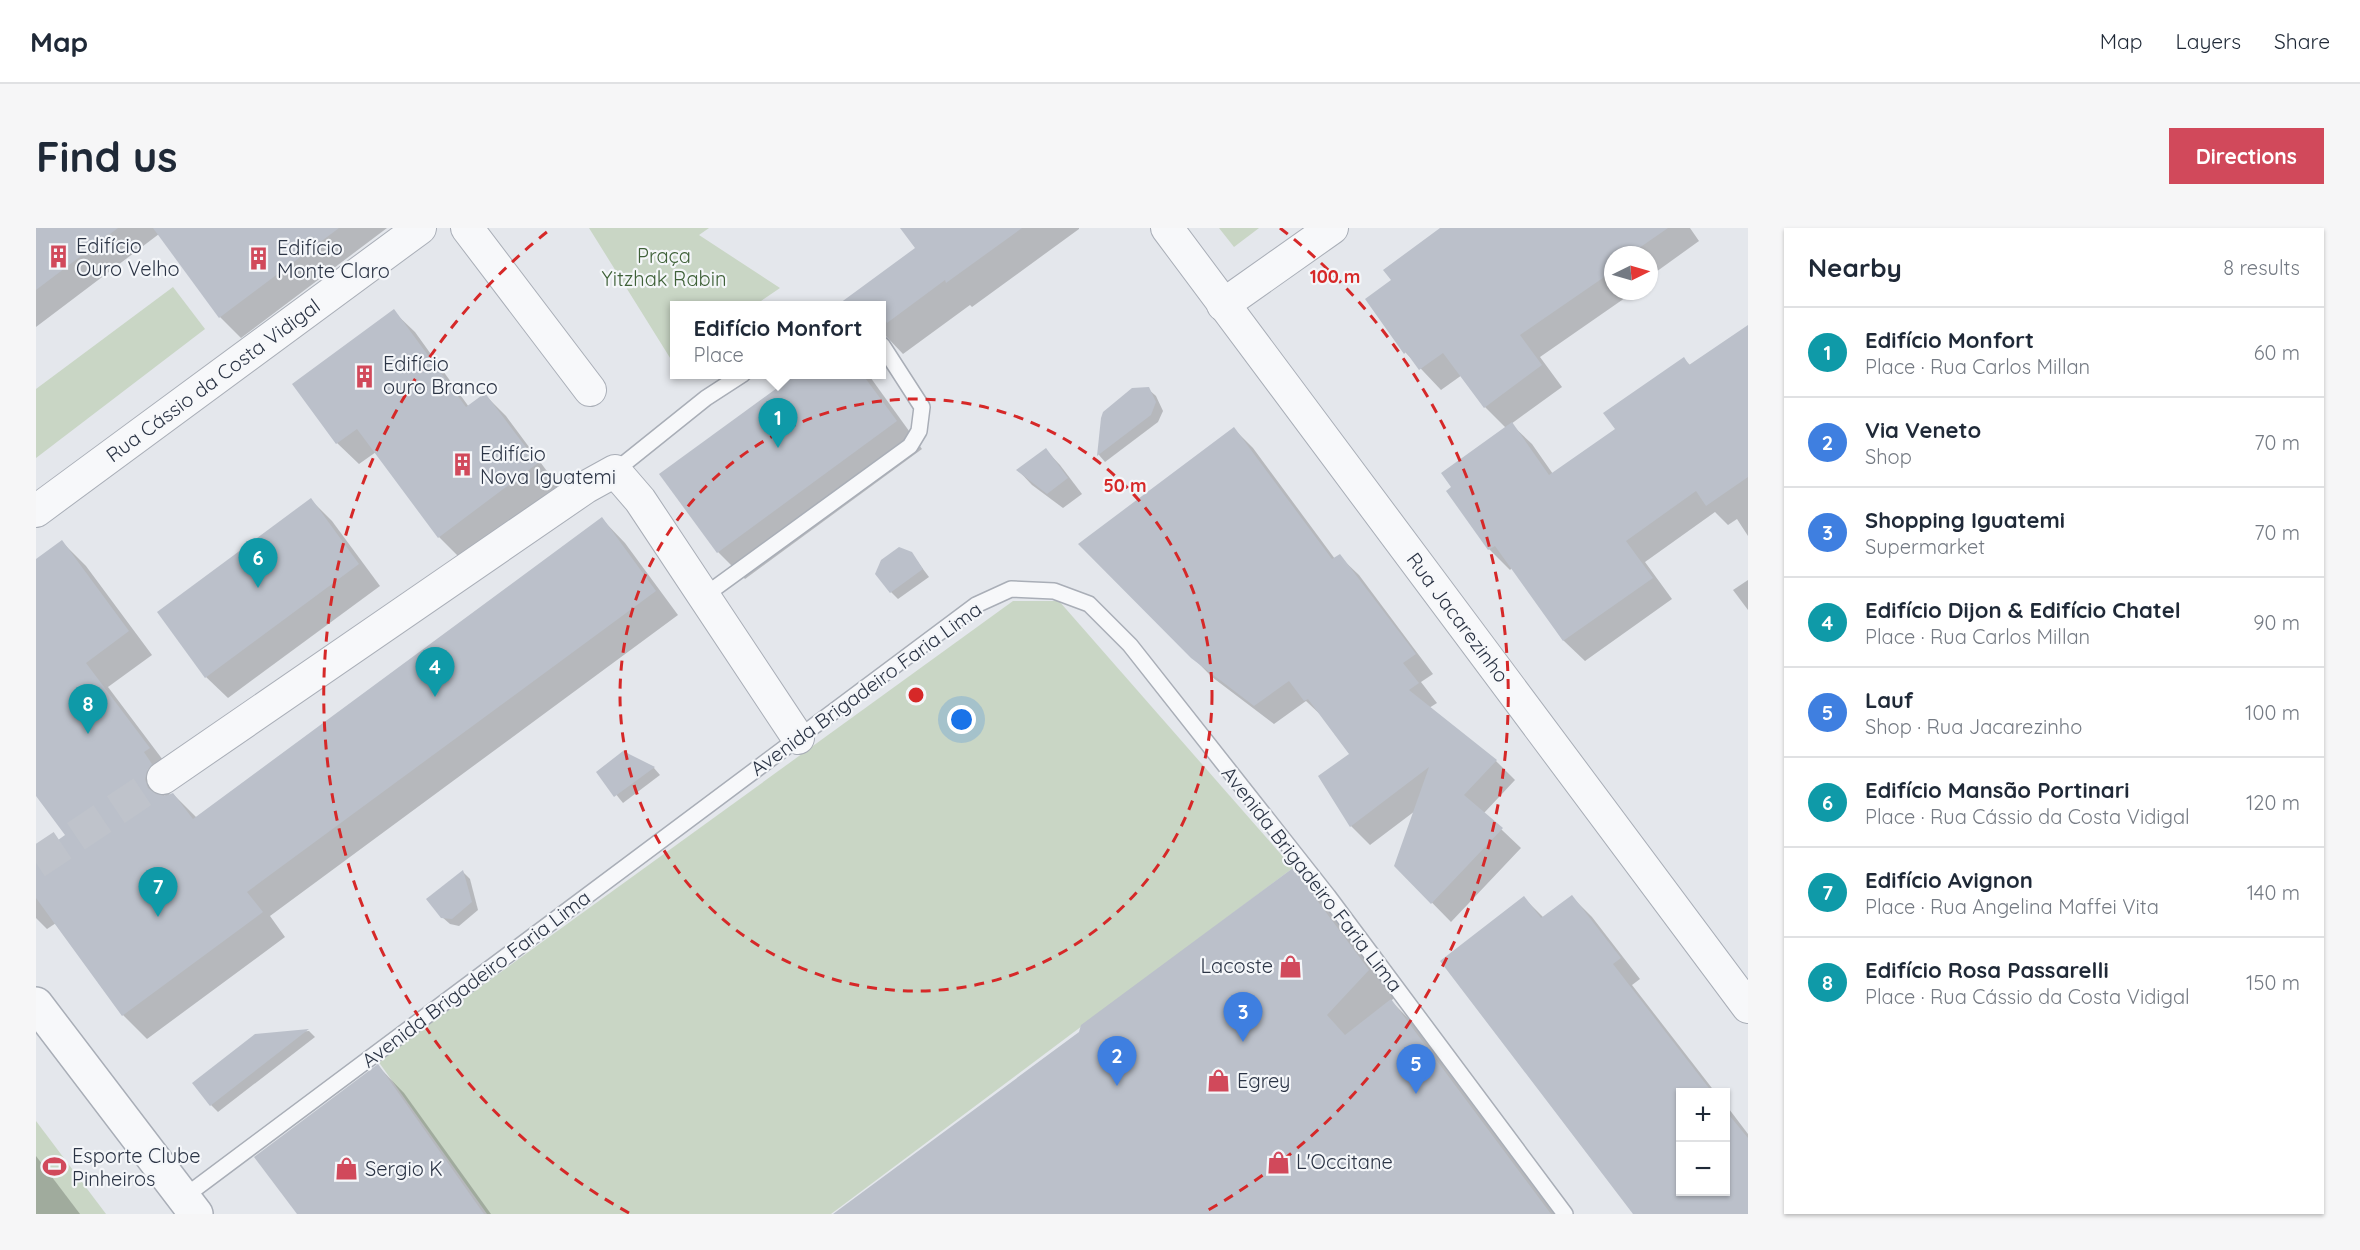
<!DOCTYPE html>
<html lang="en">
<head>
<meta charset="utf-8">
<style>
  :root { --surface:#fff; --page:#f6f6f7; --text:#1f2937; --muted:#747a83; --line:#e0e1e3; --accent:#d1495b }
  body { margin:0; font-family:Quicksand,sans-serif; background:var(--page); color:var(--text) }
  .controls { position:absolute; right:18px; bottom:18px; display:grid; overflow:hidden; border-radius:0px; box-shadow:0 2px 4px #0004 }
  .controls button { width:54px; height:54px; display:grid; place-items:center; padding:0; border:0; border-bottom:2px solid var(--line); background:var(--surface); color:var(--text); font:30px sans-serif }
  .compass { position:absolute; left:1568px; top:18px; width:54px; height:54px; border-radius:50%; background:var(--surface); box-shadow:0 2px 4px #0004; rotate:85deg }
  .you { position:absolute; left:926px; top:492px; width:21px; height:21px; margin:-15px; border:4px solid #fff; border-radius:50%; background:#1a73e8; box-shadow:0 0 0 9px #1a73e833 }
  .badge { display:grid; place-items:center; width:39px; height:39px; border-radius:50%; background:var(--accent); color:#fff; font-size:20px; font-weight:700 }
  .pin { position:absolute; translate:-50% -50px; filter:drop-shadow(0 2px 3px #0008) }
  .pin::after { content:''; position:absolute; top:32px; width:21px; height:18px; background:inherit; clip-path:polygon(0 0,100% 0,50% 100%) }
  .popup { position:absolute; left:634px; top:73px; width:216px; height:78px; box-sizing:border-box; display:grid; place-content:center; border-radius:0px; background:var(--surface); filter:drop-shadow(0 2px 4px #0005); font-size:20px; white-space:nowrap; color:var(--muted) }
  .popup b { font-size:22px; color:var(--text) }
  .popup::after { content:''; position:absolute; left:50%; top:100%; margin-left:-12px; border:12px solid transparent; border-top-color:var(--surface) }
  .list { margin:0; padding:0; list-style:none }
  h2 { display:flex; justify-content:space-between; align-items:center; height:78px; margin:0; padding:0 24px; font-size:26px }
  h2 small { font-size:20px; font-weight:400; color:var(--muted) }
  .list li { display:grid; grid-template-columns:39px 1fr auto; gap:18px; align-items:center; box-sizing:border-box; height:90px; padding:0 24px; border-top:2px solid var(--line) }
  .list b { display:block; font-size:22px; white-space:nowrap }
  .list p { margin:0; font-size:20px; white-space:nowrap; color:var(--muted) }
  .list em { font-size:20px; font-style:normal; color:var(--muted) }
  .map { position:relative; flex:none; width:1712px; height:986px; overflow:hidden; border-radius:0px }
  header { display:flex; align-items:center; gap:36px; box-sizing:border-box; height:84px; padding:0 30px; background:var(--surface); border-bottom:2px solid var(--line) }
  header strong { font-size:28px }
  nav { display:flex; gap:33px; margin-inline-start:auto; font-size:21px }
  .intro { display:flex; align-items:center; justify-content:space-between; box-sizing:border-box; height:144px; padding:0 36px }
  h1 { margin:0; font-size:42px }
  .button { padding:15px 27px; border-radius:0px; background:var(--accent); color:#fff; font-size:21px; font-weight:700 }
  main { display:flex; gap:36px; padding:0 36px }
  aside { flex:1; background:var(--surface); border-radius:0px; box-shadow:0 2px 4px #0004 }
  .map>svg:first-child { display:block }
</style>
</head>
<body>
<header>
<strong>Map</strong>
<nav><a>Map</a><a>Layers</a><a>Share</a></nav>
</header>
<div class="intro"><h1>Find us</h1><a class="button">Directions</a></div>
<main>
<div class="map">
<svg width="1712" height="986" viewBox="0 0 1712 986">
  <rect width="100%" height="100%" fill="#e4e7ec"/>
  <g fill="#c9d6c5">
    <path d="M 553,0 L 673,0 L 663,7 L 744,60 L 719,77 L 638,77 L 638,132 L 636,133 Z"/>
    <path d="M 1183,0 L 1223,0 L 1198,19 Z"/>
    <path d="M 137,59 L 169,101 L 0,230 L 0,161 Z"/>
    <path d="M 977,373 L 1023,373 L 1257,640 L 795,986 L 451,986 L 342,833 Z"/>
    <path d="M 0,893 L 70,986 L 0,986 Z"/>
  </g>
  <g fill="#0003">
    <path d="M 0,0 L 351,0 L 205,110 L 184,89 L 123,6 L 0,99 Z"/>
    <path d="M 866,0 L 1043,0 L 1043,1 L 936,79 L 934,77 L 867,126 L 846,104 L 846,77 L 881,21 Z"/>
    <path d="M 1407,0 L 1654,0 L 1663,13 L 1613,49 L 1613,27 L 1577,27 L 1577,63 L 1599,63 L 1504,129 L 1526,159 L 1475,196 L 1496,216 L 1517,246 L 1581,202 L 1648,131 L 1655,138 L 1712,102 L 1712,308 L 1701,291 L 1692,297 L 1679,284 L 1609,334 L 1636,371 L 1549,433 L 1528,413 L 1476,340 L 1474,342 L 1453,321 L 1412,263 L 1470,200 L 1449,179 L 1426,147 L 1405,162 L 1370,125 L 1331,71 L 1357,53 Z"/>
    <path d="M 357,83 L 379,104 L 433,179 L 449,167 L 470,188 L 522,258 L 424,330 L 403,309 L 340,224 L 323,236 L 301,215 L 258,156 Z"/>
    <path d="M 761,146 L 832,146 L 886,221 L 709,351 L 682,324 L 625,246 Z"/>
    <path d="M 1112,161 L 1120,168 L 1127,183 L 1122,194 L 1069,234 L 1063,227 L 1066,190 Z"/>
    <path d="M 1198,201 L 1217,220 L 1299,331 L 1303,328 L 1323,347 L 1397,446 L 1385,454 L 1401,475 L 1393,480 L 1460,533 L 1479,552 L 1448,585 L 1485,620 L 1415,694 L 1359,637 L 1379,583 L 1334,617 L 1315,598 L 1315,526 L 1289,491 L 1270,473 L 1238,496 L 1176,449 L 1045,316 Z"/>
    <path d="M 1010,222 L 1024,237 L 1046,266 L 1027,280 L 996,257 L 982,242 Z"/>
    <path d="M 275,272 L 296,293 L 344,358 L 192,470 L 170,449 Z"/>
    <path d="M 566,291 L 589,315 L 642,387 L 234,688 L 249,709 L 111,811 L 87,787 L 20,695 L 11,701 L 0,690 L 0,630 L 31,607 L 0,566 L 0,334 L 26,314 L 50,338 L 116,427 L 72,459 L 136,544 L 139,560 L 132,568 L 137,566 L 161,590 Z"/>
    <path d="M 875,325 L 893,349 L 862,371 L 855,364 Z"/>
    <path d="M 1712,352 L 1712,382 L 1697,362 Z"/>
    <path d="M 618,540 L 624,547 L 587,575 L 562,544 Z"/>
    <path d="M 1257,642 L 1284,669 L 1359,769 L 1355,773 L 1382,800 L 1520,986 L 799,986 L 1045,805 Z"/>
    <path d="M 427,644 L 434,651 L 442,682 L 423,698 L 414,696 L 406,689 Z"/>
    <path d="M 1536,669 L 1556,689 L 1604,751 L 1596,757 L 1679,864 L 1644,864 L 1644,964 L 1690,964 L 1690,877 L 1712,906 L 1712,986 L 1599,986 L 1488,670 L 1508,690 Z"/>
    <path d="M 273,803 L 279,809 L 182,884 L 175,877 L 219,807 Z"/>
    <path d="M 342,838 L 368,865 L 455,986 L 262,986 Z"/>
    <path d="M 0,928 L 44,986 L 0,986 Z"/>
  </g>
  <g fill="#bbc0ca">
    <path d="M 0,0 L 82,0 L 0,62 Z"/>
    <path d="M 117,0 L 303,0 L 183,90 Z"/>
    <path d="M 864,0 L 986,0 L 910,55 L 909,52 L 851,95 L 846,87 L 846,78 L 800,78 L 879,20 Z"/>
    <path d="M 1404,0 L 1632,0 L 1593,27 L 1577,27 L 1577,43 L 1484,107 L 1506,137 L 1448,180 L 1407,125 L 1383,142 L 1370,124 L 1368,126 L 1329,71 L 1355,52 L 1347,42 Z"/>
    <path d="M 358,81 L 430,179 L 449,165 L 502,235 L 402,310 L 321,201 L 300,216 L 256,156 Z"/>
    <path d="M 1712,97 L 1712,249 L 1670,278 L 1660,263 L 1590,313 L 1617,350 L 1527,413 L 1459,318 L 1452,322 L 1410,263 L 1415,259 L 1405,245 L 1476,194 L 1513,247 L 1579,201 L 1567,185 L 1648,129 L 1653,137 Z"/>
    <path d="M 759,147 L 827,147 L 861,193 L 681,325 L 623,246 Z"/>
    <path d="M 1113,159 L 1120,174 L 1115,187 L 1061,228 L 1065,190 L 1067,184 L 1096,160 Z"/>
    <path d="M 1198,199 L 1296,331 L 1304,326 L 1380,426 L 1367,435 L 1383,455 L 1373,462 L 1461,532 L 1428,567 L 1467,600 L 1395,676 L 1358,638 L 1393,539 L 1314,599 L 1282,548 L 1313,526 L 1272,471 L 1268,473 L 1253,453 L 1218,478 L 1155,430 L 1042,316 Z"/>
    <path d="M 1010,220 L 1032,250 L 1011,266 L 980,242 Z"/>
    <path d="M 275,270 L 323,336 L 169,450 L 121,384 Z"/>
    <path d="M 566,289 L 620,363 L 211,664 L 227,684 L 86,788 L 0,670 L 0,628 L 29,607 L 0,568 L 0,331 L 26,312 L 93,403 L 50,435 L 114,520 L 108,524 L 116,536 L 111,543 L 109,551 L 112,560 L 120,566 L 129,568 L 137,565 L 157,591 Z"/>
    <path d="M 863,319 L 876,324 L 887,341 L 854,365 L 839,346 L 845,332 Z"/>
    <path d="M 587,523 L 619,539 L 578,569 L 560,544 Z"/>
    <path d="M 1257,640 L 1333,742 L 1291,787 L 1309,807 L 1355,771 L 1515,986 L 797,986 L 1043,804 L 1045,797 Z"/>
    <path d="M 427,642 L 436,674 L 416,691 L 405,690 L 390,671 Z"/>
    <path d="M 1536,667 L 1585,730 L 1577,736 L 1676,864 L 1644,864 L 1644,963 L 1689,963 L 1689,882 L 1712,910 L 1712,986 L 1597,986 L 1404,733 L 1488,668 L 1505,690 Z"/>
    <path d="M 273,801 L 174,878 L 156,855 L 219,806 Z"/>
    <path d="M 342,836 L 448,986 L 261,986 L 218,929 Z"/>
  </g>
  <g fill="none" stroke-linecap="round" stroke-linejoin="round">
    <path stroke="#bfc3cb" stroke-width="32" stroke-dasharray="32 16" stroke-linecap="butt" d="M 0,635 L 127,550"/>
    <defs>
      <g id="service">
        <path d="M 579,243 L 670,170 L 707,146"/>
        <path d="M 668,368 L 874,218 L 883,203 L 886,179 L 846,117"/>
        <path d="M 148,969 L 940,377 L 975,361 L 1018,363 L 1053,376 L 1094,417 L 1292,668 L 1529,986"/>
      </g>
      <g id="minor">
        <path d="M 431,0 L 554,162"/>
        <path id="s1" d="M 1131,0 L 1712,779"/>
        <path d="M 1187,77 L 1296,0"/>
        <path id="s2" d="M 0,283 L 384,0"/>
        <path d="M 127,550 L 550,259 L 579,243 L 604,272 L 762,510"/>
      </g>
      <path id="tertiary" d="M 0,776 L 160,986"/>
    </defs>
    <use href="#service" stroke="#a9aeb7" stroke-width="18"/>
    <use href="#minor" stroke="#a9aeb7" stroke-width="34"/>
    <use href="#tertiary" stroke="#a9aeb7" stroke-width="36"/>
    <use href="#service" stroke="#f7f8fa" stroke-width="15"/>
    <use href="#minor" stroke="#f7f8fa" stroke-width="32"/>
    <use href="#tertiary" stroke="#f7f8fa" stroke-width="33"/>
  </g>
  <g fill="none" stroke="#d62828" stroke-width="3" stroke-dasharray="10 8">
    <circle cx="880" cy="467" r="296"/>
    <path d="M593 985A592 592 0 0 1 516 0M1244 0A592 592 0 0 1 1167 985"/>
  </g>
  <defs>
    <symbol id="building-bare" viewBox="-9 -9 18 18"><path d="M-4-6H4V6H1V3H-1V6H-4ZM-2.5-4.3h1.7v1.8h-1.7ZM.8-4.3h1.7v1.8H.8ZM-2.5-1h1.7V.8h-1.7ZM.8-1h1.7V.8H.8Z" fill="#d1495b" stroke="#f4f6f9" stroke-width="2.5" paint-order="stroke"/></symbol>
    <symbol id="shop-bare" viewBox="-9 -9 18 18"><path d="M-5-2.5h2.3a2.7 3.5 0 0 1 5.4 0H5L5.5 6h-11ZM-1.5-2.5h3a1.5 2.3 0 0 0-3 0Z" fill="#d1495b" stroke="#f4f6f9" stroke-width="2.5" paint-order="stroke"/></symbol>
    <symbol id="stadium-bare" viewBox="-9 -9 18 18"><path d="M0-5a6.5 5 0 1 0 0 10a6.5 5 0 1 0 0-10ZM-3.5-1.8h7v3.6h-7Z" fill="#d1495b" stroke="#f4f6f9" stroke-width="2.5" paint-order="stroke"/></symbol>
  </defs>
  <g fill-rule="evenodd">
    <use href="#building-bare" x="6" y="12" width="33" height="33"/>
    <use href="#building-bare" x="206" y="14" width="33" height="33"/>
    <use href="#building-bare" x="312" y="132" width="33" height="33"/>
    <use href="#building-bare" x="410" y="220" width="33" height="33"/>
    <use href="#shop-bare" x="1238" y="722" width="33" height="33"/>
    <use href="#shop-bare" x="1166" y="836" width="33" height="33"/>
    <use href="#shop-bare" x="1226" y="918" width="33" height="33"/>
    <use href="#stadium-bare" x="2" y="922" width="33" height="33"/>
    <use href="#shop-bare" x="294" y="924" width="33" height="33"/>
  </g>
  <g text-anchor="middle" stroke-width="4.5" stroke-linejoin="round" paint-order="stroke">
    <g font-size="20" fill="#2b3445" stroke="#f4f6f9" text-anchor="start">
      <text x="40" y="25">Edifício<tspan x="40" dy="23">Ouro Velho</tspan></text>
      <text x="241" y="27">Edifício<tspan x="241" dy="23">Monte Claro</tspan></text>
      <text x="347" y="143">Edifício<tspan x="347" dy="23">ouro Branco</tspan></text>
      <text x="444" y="233">Edifício<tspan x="444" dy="23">Nova Iguatemi</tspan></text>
      <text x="1237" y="745" text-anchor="end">Lacoste</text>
      <text x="1201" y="860">Egrey</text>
      <text x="36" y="935">Esporte Clube<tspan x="36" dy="23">Pinheiros</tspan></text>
      <text x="1260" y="941">L'Occitane</text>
      <text x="329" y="948">Sergio K</text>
    </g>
    <g font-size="20" fill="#3f6138" stroke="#f4f6f9">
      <text x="628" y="35">Praça<tspan x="628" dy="23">Yitzhak Rabin</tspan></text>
    </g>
    <g font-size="20" fill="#2b3445" stroke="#f4f6f9">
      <text dy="7" stroke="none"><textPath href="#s2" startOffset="220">Rua Cássio da Costa Vidigal</textPath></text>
      <text dy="7" stroke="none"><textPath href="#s1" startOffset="486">Rua Jacarezinho</textPath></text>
      <text transform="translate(830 461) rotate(-36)" y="7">Avenida Brigadeiro Faria Lima</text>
      <text transform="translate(1276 651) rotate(52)" y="7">Avenida Brigadeiro Faria Lima</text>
      <text transform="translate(440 751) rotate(-37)" y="7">Avenida Brigadeiro Faria Lima</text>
    </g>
  </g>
  <circle cx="880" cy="467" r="9" fill="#d62828" stroke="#f4f6f9" stroke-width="3"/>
  <g font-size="18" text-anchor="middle" font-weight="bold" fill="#d62828" stroke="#f4f6f9" stroke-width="4.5" stroke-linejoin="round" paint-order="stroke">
    <text x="1299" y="55">100 m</text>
    <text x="1089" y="264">50 m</text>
  </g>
</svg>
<div class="controls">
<button>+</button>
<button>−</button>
</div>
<svg class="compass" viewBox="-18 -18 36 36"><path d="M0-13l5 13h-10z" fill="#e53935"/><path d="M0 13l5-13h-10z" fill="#747a83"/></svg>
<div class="you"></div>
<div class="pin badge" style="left:742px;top:220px;background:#0f9aa8">1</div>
<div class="popup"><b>Edifício Monfort</b>Place</div>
<div class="pin badge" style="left:1081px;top:858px;background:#3f7fe0">2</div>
<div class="pin badge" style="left:1207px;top:814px;background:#3f7fe0">3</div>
<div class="pin badge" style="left:399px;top:469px;background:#0f9aa8">4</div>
<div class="pin badge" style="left:1380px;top:866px;background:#3f7fe0">5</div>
<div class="pin badge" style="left:222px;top:360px;background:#0f9aa8">6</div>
<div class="pin badge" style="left:122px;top:689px;background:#0f9aa8">7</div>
<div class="pin badge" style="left:52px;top:506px;background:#0f9aa8">8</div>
</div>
<aside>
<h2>Nearby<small>8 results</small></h2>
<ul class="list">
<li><span class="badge" style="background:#0f9aa8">1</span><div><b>Edifício Monfort</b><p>Place · Rua Carlos Millan</p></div><em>60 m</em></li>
<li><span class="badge" style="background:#3f7fe0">2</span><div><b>Via Veneto</b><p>Shop</p></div><em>70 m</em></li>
<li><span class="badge" style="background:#3f7fe0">3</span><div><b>Shopping Iguatemi</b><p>Supermarket</p></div><em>70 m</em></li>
<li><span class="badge" style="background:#0f9aa8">4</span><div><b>Edifício Dijon &amp; Edifício Chatel</b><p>Place · Rua Carlos Millan</p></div><em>90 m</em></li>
<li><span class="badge" style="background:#3f7fe0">5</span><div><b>Lauf</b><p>Shop · Rua Jacarezinho</p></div><em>100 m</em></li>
<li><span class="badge" style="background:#0f9aa8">6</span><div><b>Edifício Mansão Portinari</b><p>Place · Rua Cássio da Costa Vidigal</p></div><em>120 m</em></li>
<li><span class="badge" style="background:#0f9aa8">7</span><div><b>Edifício Avignon</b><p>Place · Rua Angelina Maffei Vita</p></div><em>140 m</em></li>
<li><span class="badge" style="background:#0f9aa8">8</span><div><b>Edifício Rosa Passarelli</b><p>Place · Rua Cássio da Costa Vidigal</p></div><em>150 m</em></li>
</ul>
</aside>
</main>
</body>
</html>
